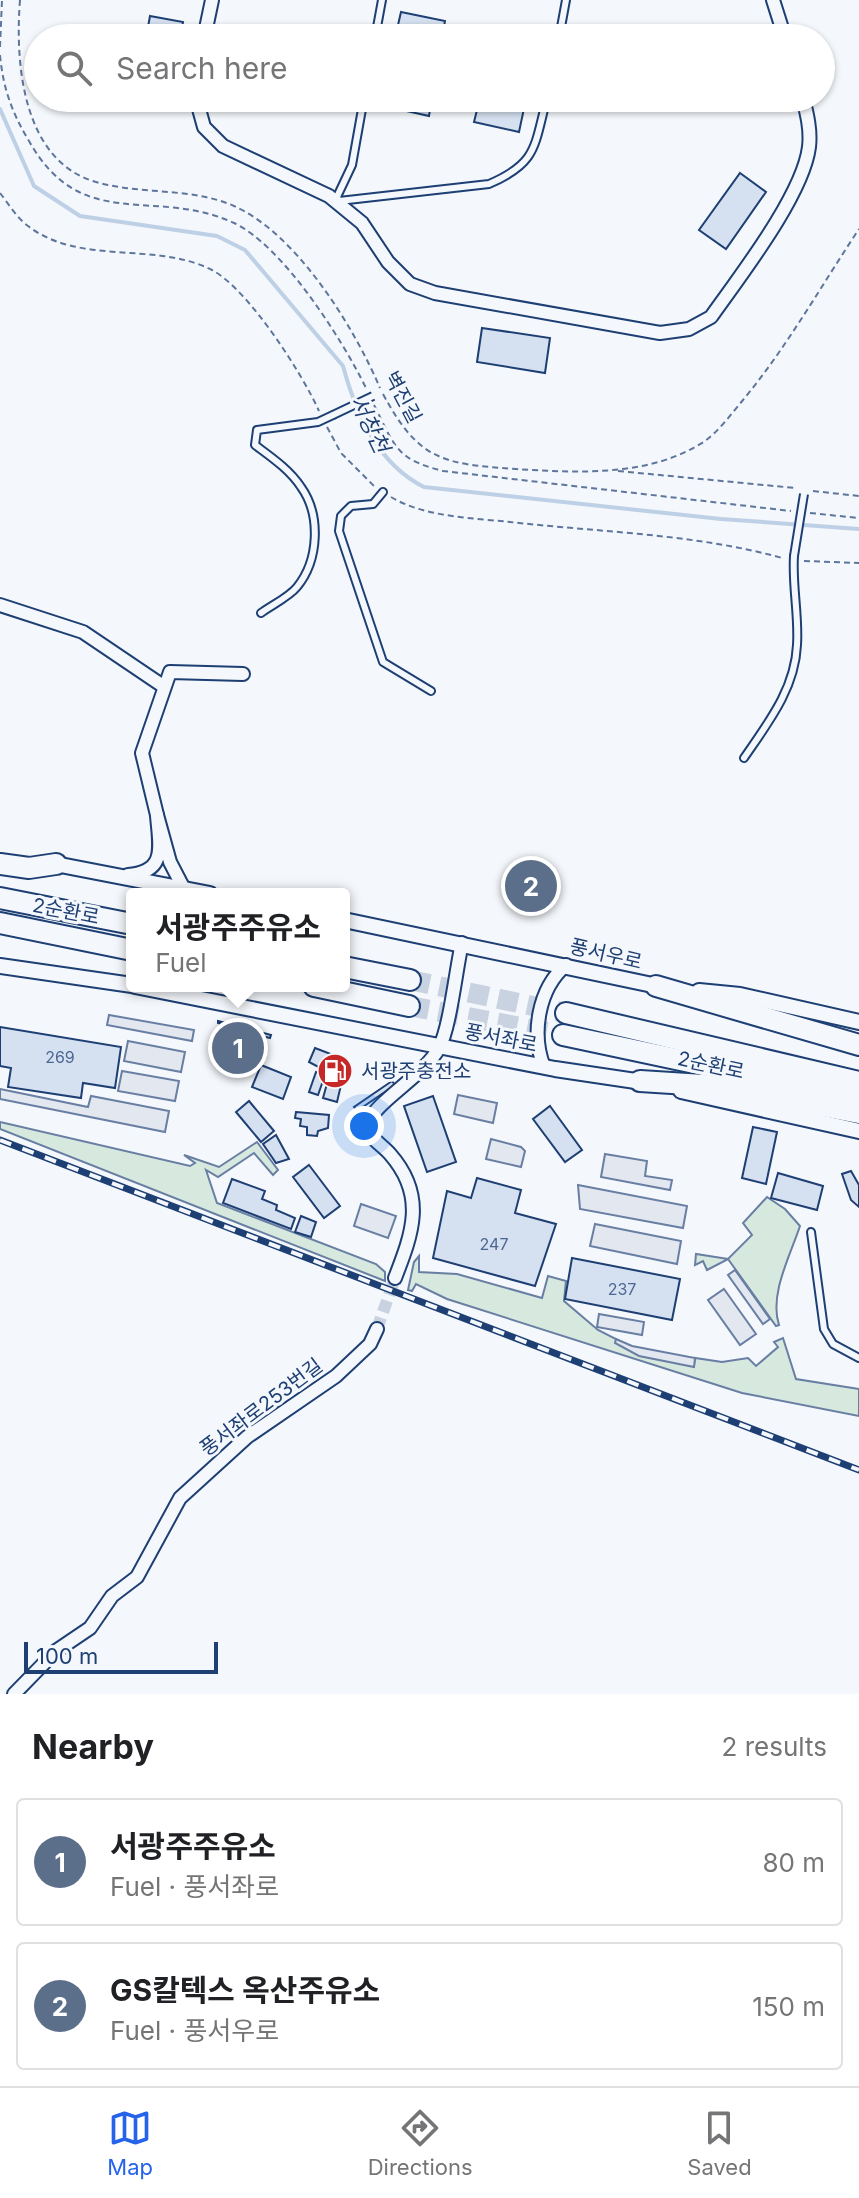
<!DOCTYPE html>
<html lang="en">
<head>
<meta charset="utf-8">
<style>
  :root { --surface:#fff; --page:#f6f6f6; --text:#202124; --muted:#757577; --line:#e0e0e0; --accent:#2563eb }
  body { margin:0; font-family:Inter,"Noto Sans KR",sans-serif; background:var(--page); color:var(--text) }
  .scale { position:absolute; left:24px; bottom:20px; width:194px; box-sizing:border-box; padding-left:8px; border:4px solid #1d3f73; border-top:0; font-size:22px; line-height:28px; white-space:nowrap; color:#1d3f73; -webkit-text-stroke:6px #f4f7fb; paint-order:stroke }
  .you { position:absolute; left:364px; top:1126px; width:28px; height:28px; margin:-20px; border:6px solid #fff; border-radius:50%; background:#1a73e8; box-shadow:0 0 0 12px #1a73e833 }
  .badge { display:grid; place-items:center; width:52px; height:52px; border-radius:50%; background:var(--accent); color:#fff; font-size:26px; font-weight:700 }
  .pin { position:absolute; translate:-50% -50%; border:4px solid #fff; box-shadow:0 2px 8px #0006 }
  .popup { position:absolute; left:126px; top:888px; width:224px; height:104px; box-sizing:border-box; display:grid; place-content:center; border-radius:8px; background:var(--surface); filter:drop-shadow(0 2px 6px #0005); font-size:26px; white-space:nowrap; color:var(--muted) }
  .popup b { font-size:30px; color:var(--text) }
  .popup::after { content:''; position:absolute; left:50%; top:100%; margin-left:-16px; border:16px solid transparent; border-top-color:var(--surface) }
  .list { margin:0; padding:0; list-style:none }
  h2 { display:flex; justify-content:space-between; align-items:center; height:104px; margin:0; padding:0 32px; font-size:34px }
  h2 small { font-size:26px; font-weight:400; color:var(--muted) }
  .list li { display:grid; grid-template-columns:52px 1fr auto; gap:24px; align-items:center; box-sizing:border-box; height:128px; margin:0 16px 16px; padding:0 16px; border:2px solid var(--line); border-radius:8px }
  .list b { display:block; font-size:30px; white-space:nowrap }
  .list p { margin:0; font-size:26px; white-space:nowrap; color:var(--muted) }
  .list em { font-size:26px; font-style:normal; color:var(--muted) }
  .icon { flex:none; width:44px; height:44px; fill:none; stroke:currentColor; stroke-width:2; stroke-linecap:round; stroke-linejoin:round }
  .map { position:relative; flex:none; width:859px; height:1694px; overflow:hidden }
  .search { position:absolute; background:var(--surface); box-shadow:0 2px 6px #0004; left:24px; right:24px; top:24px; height:88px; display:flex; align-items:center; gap:20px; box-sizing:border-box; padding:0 28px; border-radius:44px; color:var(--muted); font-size:30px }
  .sheet { height:392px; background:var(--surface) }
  nav { display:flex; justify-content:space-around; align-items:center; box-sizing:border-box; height:112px; border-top:2px solid var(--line); background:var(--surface); font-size:22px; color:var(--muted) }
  nav a { display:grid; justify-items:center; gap:4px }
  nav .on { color:var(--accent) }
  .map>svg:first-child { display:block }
</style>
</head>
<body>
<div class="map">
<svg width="859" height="1694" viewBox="0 0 859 1694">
  <rect width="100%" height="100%" fill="#f4f7fb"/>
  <g fill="#d7e8df" stroke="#687fa3" stroke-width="2">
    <path d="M 0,1122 L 190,1166 L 195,1163 L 184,1155 L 219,1167 L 257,1142 L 278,1170 L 273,1175 L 254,1153 L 218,1177 L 206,1170 L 217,1203 L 376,1264 L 385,1272 L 385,1281 L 0,1129 Z"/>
    <path d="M 767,1197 L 785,1209 L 800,1226 C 790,1256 769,1295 779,1325 L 776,1326 L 728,1259 L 707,1270 L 703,1261 L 695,1265 L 696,1254 L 728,1259 L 752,1235 L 743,1223 Z"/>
    <path d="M 419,1256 L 419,1272 L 457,1274 L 542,1298 L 548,1276 L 566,1281 L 564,1301 L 598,1330 L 616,1339 L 616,1343 L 694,1366 L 695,1358 L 722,1362 L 748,1358 L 756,1366 L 778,1347 L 774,1342 L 783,1338 L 796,1379 L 859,1389 L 859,1416 L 742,1393 L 447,1299 L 416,1284 L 412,1291 L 408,1290 L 414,1262 Z"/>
  </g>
  <g fill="#e3e8f0" stroke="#687fa3" stroke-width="2">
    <path d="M 109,1015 L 194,1030 L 192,1041 L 107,1025 Z"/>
    <path d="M 128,1041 L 185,1052 L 181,1072 L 124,1061 Z"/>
    <path d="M 122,1071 L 179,1081 L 175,1101 L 118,1091 Z"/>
    <path d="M 0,1089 L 88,1107 L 91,1096 L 169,1111 L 165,1132 L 0,1099 Z"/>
    <path d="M 458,1095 L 497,1103 L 493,1123 L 454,1114 Z"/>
    <path d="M 491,1139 L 521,1147 L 525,1151 L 521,1167 L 486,1159 Z"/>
    <path d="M 605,1154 L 647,1161 L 645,1176 L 672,1180 L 670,1190 L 601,1177 Z"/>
    <path d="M 578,1185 L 687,1206 L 683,1228 L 580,1209 Z"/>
    <path d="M 361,1204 L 396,1216 L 388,1238 L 354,1226 Z"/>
    <path d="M 595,1224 L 681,1241 L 677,1264 L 590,1246 Z"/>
    <path d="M 735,1270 L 770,1319 L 763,1324 L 728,1275 Z"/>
    <path d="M 724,1289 L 756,1334 L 740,1345 L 708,1300 Z"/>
    <path d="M 599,1314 L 644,1322 L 642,1335 L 597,1327 Z"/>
    <path d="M 616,1339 L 632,1346 L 695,1358 L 694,1367 L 639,1356 L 615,1343 Z"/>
  </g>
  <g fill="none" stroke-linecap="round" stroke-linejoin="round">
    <path stroke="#bed0e5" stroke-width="4" d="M 0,109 L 34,186 L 80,216 L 217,236 L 245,250 L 343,366 C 356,414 378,464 424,487 L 721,519 L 859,529"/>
  </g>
  <g fill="#d5e0f0" stroke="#1d3f73" stroke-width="2">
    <path d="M 401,12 L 445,21 L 442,38 L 395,38 Z"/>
    <path d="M 150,16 L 183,22 L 180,38 L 146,38 Z"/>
    <path d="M 493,29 L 538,38 L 491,38 Z"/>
    <path d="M 386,98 L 432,98 L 429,116 L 384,106 Z"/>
    <path d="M 480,98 L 526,99 L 519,132 L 474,122 Z"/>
    <path d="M 740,173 L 766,192 L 726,249 L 699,230 Z"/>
    <path d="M 482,328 L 550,338 L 545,373 L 477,362 Z"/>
    <path d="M 218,1021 L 271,1035 L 270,1038 L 250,1033 L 241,1063 L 226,1059 L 235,1028 L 218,1023 Z"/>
    <path d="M 0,1027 L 121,1047 L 115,1088 L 83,1083 L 81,1098 L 8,1087 L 11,1068 L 0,1066 Z"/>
    <path d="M 315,1048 L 336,1056 L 345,1068 L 337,1102 L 323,1098 L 330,1073 L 309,1062 Z"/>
    <path d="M 261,1065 L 291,1077 L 283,1099 L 252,1087 Z"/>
    <path d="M 316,1072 L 325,1075 L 318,1095 L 309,1092 Z"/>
    <path d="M 392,1081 L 395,1085 L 357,1111 L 354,1107 Z"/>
    <path d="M 433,1096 L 456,1162 L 427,1172 L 404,1106 Z"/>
    <path d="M 249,1101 L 274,1131 L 261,1142 L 236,1112 Z"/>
    <path d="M 550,1106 L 582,1150 L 565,1162 L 533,1119 Z"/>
    <path d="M 296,1112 L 329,1115 L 328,1128 L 318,1131 L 317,1136 L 307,1135 L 307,1127 L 300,1126 L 301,1119 L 295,1118 Z"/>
    <path d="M 753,1127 L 777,1132 L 766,1184 L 742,1178 Z"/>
    <path d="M 276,1135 L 289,1159 L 276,1163 L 263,1144 Z"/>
    <path d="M 309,1165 L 340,1206 L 324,1218 L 293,1177 Z"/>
    <path d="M 851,1171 L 859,1185 L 859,1207 L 851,1200 L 842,1174 Z"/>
    <path d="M 778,1173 L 823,1186 L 817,1210 L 771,1198 Z"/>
    <path d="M 477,1178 L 521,1190 L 515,1213 L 556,1224 L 535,1286 L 433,1258 L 447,1191 L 471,1198 Z"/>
    <path d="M 232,1179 L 265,1191 L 262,1199 L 277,1205 L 276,1210 L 295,1218 L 291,1229 L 223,1203 Z"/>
    <path d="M 301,1216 L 316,1222 L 311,1237 L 295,1232 Z"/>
    <path d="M 572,1258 L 680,1279 L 672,1320 L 565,1299 Z"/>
  </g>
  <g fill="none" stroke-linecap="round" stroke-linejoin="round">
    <path stroke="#c9d2e0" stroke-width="12" stroke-dasharray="12 6" stroke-linecap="butt" d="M 377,1329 L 395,1278"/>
    <g stroke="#c9d2e0" stroke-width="20" stroke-dasharray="20 10" stroke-linecap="butt">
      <path d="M 410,980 L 566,1013"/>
      <path d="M 409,1006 L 563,1035"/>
    </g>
    <defs>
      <g id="service">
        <path d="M 375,38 L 382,0"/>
        <path d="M 559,38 L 566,0"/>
        <path d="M 335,201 L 352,165 L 364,98"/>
        <path d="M 339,201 L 489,184 C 538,163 534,146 547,98"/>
        <path d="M 383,492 L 373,504 L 351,506 L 341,516 L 339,531 L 383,662 L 431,691"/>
        <path d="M 261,613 C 272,605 289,597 297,587 C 319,560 321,515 301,487 C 289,469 271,457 255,445 L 257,430 L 318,422 L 333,415"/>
        <path d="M 744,758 C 768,723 795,689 797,645 C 799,615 792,586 794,556"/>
        <path d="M 811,1232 L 824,1329 L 833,1344 L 859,1358"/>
      </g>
      <g id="minor">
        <path d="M 773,0 L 785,38"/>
        <path d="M 204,38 L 212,0"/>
        <path d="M 196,98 L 204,127 L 223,146 L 329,196 L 362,223 L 388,262 L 410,284 L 435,293 L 660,333 L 689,329 L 711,317 C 740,276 803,195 809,147 C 811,130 807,114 803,98"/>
        <path d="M 0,605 L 83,632 L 163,686"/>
        <path d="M 157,815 L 142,753 L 170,672 L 243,674"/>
        <path d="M 128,875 C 168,872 159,845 157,815 L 170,862 L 184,889"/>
        <path d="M 544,1067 C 531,1034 538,989 566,965"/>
        <path d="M 395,1278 C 412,1234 427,1196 390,1154 C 382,1145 369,1138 366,1126 C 375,1101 423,1077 439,1048 C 450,1028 456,969 462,943"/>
        <path d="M 14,1694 L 56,1651 L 90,1628 L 112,1596 L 137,1577 L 180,1498 L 247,1437 L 336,1376 L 370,1344 L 377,1329"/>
      </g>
      <g id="tertiary">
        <path d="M 50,863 L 210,894"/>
        <path d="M 344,920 L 662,987"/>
        <path d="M 0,966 L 132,985"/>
        <path d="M 135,986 L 555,1069 L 649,1083"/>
        <path d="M 699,991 L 740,995 L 859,1022"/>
        <path d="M 681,1091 L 859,1131"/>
      </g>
      <g id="trunk">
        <path d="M 0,864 L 29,868 L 56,864"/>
        <path d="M 0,898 L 132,924"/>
        <path d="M 0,923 L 132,950"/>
        <path d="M 344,967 L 410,980"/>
        <path d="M 314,986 L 409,1006"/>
        <path d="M 656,986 L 859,1045"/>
        <path d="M 566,1013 L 859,1082"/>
        <path d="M 563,1035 L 859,1098"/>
        <path d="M 640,1081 L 719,1086 L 859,1113"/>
      </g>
    </defs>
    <use href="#service" stroke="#1d3f73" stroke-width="10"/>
    <use href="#minor" stroke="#1d3f73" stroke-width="16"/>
    <use href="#tertiary" stroke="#1d3f73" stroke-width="18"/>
    <use href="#trunk" stroke="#1d3f73" stroke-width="24"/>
    <g stroke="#5e769c" stroke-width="2" stroke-dasharray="6 4" stroke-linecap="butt">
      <path d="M 20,0 C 15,62 22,161 96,182 C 141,195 191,187 234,206 C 297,234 354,327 380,388"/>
      <path d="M 0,47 L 2,0"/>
      <path d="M 0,55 C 3,88 12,113 29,141 C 82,235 154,186 234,223 C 283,246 342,339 366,388"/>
      <path d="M 0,193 C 8,203 17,218 28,226 C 80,266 155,241 212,270 C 248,289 302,373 319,411"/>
      <path d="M 383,394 C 419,461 443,464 516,469 C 578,473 651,477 705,441 C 719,431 732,413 743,400 C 787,347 821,286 859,229"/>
      <path d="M 374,405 C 395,446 395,459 443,471 L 791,511"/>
      <path d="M 327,427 L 341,453 L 375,487"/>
      <path d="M 618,471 L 795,488"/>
      <path d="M 813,491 L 859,496"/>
      <path d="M 391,497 C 424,517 472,518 510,522 C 598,532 697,534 782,558"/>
      <path d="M 810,513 L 859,518"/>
      <path d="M 804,561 L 859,563"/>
    </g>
    <use href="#service" stroke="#f4f7fb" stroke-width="6"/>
    <use href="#minor" stroke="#f4f7fb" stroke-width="12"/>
    <use href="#tertiary" stroke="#f4f7fb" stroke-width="14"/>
    <use href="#trunk" stroke="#f4f7fb" stroke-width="20"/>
    <defs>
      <path id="rail" d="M 0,1140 L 859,1470"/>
    </defs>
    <use href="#rail" stroke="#1d3f73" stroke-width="7"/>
    <use href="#rail" stroke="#f4f7fb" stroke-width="4" stroke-dasharray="12" stroke-linecap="butt"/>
    <defs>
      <g id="service-bridge">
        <path d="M 333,415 L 373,396"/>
        <path d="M 794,556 L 804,494"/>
      </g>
    </defs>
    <use href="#service-bridge" stroke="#1d3f73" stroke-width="10" stroke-linecap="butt"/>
    <use href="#service-bridge" stroke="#f4f7fb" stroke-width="6"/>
  </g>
  <defs>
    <symbol id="fuel-disc" viewBox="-11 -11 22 22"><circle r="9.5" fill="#c62828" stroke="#f4f7fb"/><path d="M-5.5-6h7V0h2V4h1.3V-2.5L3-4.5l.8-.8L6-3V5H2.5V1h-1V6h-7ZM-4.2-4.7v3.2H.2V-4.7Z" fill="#fff"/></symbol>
  </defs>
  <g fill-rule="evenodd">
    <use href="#fuel-disc" x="315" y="1051" width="40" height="40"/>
  </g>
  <g text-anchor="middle" stroke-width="6" stroke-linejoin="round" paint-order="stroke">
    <g font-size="16" fill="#4b6792">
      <text x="60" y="1063">269</text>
      <text x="494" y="1250">247</text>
      <text x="622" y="1295">237</text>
    </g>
    <g font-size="20" fill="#1d3f73" stroke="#f4f7fb">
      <text transform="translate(403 397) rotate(62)" y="7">벽진길</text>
      <text transform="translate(66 911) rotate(11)" y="7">2순환로</text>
      <text transform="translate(606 954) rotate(13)" y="7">풍서우로</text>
      <text transform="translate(501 1038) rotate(11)" y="7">풍서좌로</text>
      <text transform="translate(711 1065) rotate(12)" y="7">2순환로</text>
      <text transform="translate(261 1407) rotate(-37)" y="7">풍서좌로253번길</text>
    </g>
    <g font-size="20" fill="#1d3f73" stroke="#f4f7fb" text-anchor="start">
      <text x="361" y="1078">서광주충전소</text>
    </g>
    <g font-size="22" font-style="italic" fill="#1d3f73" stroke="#f4f7fb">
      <text transform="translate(370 424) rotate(64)" y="8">서창천</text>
    </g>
  </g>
</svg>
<div class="scale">100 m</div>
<div class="you"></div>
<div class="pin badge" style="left:238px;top:1048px;background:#5c6f8a">1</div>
<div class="popup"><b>서광주주유소</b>Fuel</div>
<div class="pin badge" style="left:531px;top:886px;background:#5c6f8a">2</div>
<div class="search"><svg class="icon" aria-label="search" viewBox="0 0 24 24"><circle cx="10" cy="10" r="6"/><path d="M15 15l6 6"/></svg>Search here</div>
</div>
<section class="sheet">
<h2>Nearby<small>2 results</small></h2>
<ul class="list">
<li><span class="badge" style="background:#5c6f8a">1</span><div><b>서광주주유소</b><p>Fuel · 풍서좌로</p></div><em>80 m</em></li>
<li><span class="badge" style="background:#5c6f8a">2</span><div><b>GS칼텍스 옥산주유소</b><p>Fuel · 풍서우로</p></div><em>150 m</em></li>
</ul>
</section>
<nav>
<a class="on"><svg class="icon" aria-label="map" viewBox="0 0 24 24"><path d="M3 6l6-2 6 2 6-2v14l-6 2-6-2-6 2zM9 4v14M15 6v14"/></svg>Map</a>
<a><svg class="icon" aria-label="directions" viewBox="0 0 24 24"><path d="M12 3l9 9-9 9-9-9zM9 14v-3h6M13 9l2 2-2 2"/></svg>Directions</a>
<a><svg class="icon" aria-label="saved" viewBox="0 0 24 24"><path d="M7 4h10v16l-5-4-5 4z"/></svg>Saved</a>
</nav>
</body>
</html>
